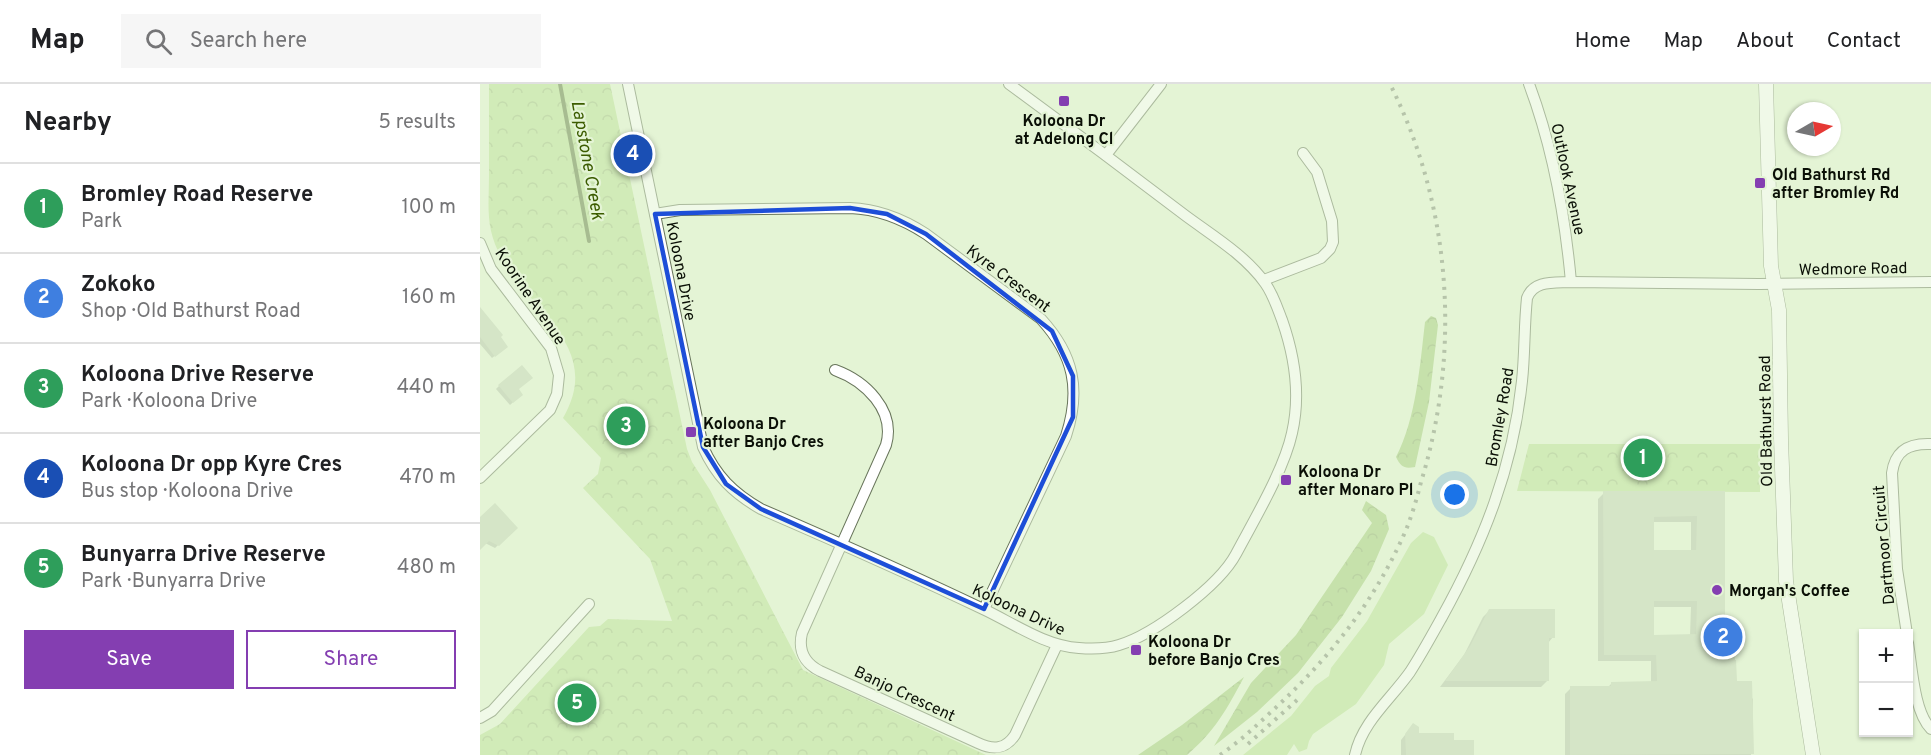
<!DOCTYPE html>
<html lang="en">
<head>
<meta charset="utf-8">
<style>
  :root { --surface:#fff; --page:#f6f6f6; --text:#202124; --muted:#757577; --line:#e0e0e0; --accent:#843eb1 }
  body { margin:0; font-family:Overpass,sans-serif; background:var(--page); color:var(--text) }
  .controls { position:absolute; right:18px; bottom:18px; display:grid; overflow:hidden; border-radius:0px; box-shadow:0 2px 4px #0004 }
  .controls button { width:54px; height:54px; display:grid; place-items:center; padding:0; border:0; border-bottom:2px solid var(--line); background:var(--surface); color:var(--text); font:30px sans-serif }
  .compass { position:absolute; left:1307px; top:18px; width:54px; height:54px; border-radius:50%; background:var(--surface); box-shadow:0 2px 4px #0004; rotate:81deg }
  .you { position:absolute; left:975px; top:411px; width:21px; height:21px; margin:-15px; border:4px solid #fff; border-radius:50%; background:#1a73e8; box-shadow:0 0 0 9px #1a73e833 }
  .badge { display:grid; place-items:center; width:39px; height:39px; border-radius:50%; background:var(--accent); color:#fff; font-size:20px; font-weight:700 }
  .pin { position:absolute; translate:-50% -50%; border:3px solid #fff; box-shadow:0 2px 6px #0006 }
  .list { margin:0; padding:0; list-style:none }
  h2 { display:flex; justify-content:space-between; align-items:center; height:78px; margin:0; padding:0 24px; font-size:26px }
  h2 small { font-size:20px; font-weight:400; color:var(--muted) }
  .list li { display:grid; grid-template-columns:39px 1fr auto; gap:18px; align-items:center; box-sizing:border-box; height:90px; padding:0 24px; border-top:2px solid var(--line) }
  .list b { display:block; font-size:22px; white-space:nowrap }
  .list p { margin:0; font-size:20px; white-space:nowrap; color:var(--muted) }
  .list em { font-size:20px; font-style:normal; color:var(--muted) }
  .actions { display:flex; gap:12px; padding:18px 24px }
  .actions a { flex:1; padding:14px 0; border:2px solid var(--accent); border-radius:0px; text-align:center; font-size:21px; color:var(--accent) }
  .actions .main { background:var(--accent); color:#fff }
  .icon { flex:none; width:33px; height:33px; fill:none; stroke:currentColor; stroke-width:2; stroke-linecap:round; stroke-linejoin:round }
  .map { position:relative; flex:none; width:1451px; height:671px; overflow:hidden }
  header { display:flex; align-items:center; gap:36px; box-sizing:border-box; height:84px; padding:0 30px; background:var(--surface); border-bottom:2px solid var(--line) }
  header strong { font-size:28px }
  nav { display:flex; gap:33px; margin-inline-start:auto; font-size:21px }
  .search { width:420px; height:54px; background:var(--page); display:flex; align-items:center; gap:15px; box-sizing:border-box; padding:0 21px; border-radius:0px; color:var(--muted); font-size:22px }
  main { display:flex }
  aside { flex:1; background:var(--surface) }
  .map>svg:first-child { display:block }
</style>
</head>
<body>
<header>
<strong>Map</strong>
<div class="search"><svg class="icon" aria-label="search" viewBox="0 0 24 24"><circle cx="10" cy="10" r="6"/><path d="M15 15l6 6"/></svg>Search here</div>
<nav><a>Home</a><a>Map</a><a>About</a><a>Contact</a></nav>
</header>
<main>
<aside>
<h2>Nearby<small>5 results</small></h2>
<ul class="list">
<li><span class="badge" style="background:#2e9e5b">1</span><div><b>Bromley Road Reserve</b><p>Park</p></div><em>100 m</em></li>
<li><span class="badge" style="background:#3f7fe0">2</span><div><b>Zokoko</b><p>Shop · Old Bathurst Road</p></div><em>160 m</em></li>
<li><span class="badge" style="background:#2e9e5b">3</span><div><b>Koloona Drive Reserve</b><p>Park · Koloona Drive</p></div><em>440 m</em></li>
<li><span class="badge" style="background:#1a4fb4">4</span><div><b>Koloona Dr opp Kyre Cres</b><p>Bus stop · Koloona Drive</p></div><em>470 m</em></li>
<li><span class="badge" style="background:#2e9e5b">5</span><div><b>Bunyarra Drive Reserve</b><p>Park · Bunyarra Drive</p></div><em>480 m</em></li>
</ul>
<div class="actions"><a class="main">Save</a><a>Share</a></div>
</aside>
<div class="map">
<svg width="1451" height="671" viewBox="0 0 1451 671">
  <defs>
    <pattern id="forest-crowns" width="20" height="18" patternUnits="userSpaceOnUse" patternTransform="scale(1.5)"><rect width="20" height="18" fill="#a3c979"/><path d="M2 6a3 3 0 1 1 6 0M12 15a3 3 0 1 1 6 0" fill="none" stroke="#8bab67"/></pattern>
    <pattern id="park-crowns" width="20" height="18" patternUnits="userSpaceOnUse" patternTransform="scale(1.5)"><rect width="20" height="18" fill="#bbdf94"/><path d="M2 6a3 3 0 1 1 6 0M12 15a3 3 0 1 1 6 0" fill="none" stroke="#9fbe7e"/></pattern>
  </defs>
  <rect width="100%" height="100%" fill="#e4f4d5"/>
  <path fill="#bbdf94" d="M 943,448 L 954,453 L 968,481 L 944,530 L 909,560 L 904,581 L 876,620 L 833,650 L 829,657 L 827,665 L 819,668 L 814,660 L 807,671 L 763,671 L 811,632 L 835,602 L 849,592 L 851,584 L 887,537 L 931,459 Z"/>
  <g fill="url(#forest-crowns)">
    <path d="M 951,232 L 956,234 L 958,241 L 949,318 L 935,383 C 924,385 921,383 916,373 C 936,335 940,281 945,238 Z"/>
    <path d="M 886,417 L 906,431 L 909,445 L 891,487 L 862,533 L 818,589 L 777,628 L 734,662 L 771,599 L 816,551 L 892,439 L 882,426 Z"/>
    <path d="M 764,593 C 747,625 735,647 707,671 L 658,671 L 702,641 Z"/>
  </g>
  <g fill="url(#park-crowns)">
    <path d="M 9,0 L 130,0 L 207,365 L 212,378 L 230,406 L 323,586 L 506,671 L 0,671 L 0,651 L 20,640 L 109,543 L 120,542 L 128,535 L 192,537 L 170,475 L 103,404 L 118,390 L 121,374 L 83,334 C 130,253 28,220 11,147 C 7,129 9,110 9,92 C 9,61 9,31 9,0 Z"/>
    <path d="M 1049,360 L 1280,360 L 1280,408 L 1037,407 Z"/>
  </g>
  <g fill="#0003" fill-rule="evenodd">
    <path d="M 0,226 L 19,253 L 23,265 L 12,274 L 0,260 Z"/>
    <path d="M 19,302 L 37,306 L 41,311 L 30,321 L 16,305 Z"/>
    <path d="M 1124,409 L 1243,409 L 1244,542 L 1255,599 L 1273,615 L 1271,671 L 1085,671 L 1085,610 L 1091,604 L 1127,604 L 1132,599 L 1171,599 L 1171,577 L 1118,577 L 1118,415 ZM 1172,438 L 1211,438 L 1211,468 L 1173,468 ZM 1173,523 L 1211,523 L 1210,552 L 1173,552 Z"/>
    <path d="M 0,436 L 35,444 L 15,464 L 5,459 L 0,464 Z"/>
    <path d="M 1010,526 L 1073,553 L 1068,559 L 1068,596 L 1061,603 L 960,603 L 984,571 L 1003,533 Z"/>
    <path d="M 933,641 L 938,651 L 972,658 L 993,671 L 921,671 L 921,656 Z"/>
  </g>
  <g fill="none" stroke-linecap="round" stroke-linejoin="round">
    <path stroke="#5e793f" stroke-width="4" d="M 80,0 L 109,157"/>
  </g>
  <g fill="#c3d2b5" fill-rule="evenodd">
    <path d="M 0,223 L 23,251 L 21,253 L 28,263 L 15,273 L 0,253 Z"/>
    <path d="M 42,281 L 53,294 L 39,305 L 43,311 L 33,319 L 18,301 Z"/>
    <path d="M 1123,407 L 1245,407 L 1245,541 L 1252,541 L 1252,559 L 1254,559 L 1255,576 L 1256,576 L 1257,597 L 1272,597 L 1274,670 L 1090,671 L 1090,602 L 1131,602 L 1131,598 L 1177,597 L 1176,571 L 1124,571 ZM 1217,432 L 1216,466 L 1174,466 L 1174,433 ZM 1174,517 L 1217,517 L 1216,550 L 1174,551 Z"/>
    <path d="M 15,419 L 38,444 L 19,462 L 9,457 L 0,466 L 0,433 Z"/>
    <path d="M 1009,525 L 1075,525 L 1075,554 L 1069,554 L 1069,597 L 965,597 L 990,562 Z"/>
    <path d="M 933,639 L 939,643 L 939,649 L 974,649 L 974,656 L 994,656 L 994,671 L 926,671 L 925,650 Z"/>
  </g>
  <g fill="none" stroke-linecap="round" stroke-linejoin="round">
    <defs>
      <g id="street">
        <path d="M 148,0 L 223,363 C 236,392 253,409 281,425 C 355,457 430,490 503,525 C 533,539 565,562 599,564 C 612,565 626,565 639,561 C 673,551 739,502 756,470 C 774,436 804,386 812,349 C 821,310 815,273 802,236 C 797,223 793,210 785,199 C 765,171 733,152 706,132 C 647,87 588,43 529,0"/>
        <path d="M 1049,0 C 1073,64 1085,131 1091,198"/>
        <path d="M 626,71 L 681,0"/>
        <path d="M 175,130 L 200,126 L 370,124 C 398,125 423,135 446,150 L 561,235 C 594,271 601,306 586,352 L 504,525"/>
        <path d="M 0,159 L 11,185 L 71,264 L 79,291 L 77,310 L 70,326 L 0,394"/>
        <path d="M 784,196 L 841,174 L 850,165 L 853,158 L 852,137 L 837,88 L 823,69"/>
        <path d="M 355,286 C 385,297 416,326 406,361 L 322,549 C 318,566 324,579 340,587 L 498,659 C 513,666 525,666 535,651 L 577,561"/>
        <path d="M 1427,550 L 1417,485 L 1412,389 C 1415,366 1429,359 1451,360"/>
        <path d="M 1428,559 C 1432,583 1434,628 1451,645"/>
        <path d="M 0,634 L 12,627 L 109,520"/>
        <path d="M 875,671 C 882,638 911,615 930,588 C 941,571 952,551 962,533 C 1004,457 1033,383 1042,297 C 1045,269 1044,242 1047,214 C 1054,196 1074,199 1091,198 L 1279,200 L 1451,198"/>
      </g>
      <path id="secondary" d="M 1286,0 L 1291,182 L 1299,226 L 1301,355 L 1306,497 L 1333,671"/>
    </defs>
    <use href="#street" stroke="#68755b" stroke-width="12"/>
    <use href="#secondary" stroke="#68755b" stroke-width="15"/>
    <use href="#street" stroke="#fff" stroke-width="10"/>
    <use href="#secondary" stroke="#fff" stroke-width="14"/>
    <g stroke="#7f8a75" stroke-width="4" stroke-dasharray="3 6" stroke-linecap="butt">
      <path d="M 768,660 L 817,616"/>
      <path d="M 740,671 C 759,658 775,643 792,627 C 849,575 895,517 926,446 C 932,431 937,414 941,398 C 981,268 972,123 910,0"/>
    </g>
  </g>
  <path d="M0 0H1451V671H0ZM 370,124 L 407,130 L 446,150 L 572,247 L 593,292 L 593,333 L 504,525 L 281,425 L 246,400 L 223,363 L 175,130 Z" fill="#e4f4d5" fill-opacity=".55" fill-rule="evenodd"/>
  <path fill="none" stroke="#1d4ed8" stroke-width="4.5" stroke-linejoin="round" d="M 370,124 L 407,130 L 446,150 L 572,247 L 593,292 L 593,333 L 504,525 L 281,425 L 246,400 L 223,363 L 175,130 Z"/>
  <g fill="#843eb1" stroke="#e4f4d5" stroke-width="2">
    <rect x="578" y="11" width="12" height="12" rx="3"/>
    <rect x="1274" y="93" width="12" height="12" rx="3"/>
    <rect x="205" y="342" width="12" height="12" rx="3"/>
    <rect x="800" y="390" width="12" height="12" rx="3"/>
    <circle cx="1237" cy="506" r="6"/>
    <rect x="650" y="560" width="12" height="12" rx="3"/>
  </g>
  <g text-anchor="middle" stroke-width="4.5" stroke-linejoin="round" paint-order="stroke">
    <g font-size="16" font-weight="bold" fill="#0a0f06" stroke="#e4f4d5" text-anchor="start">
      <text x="584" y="42" text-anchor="middle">Koloona Dr<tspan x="584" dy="18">at Adelong Cl</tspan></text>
      <text x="1292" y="96">Old Bathurst Rd<tspan x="1292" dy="18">after Bromley Rd</tspan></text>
      <text x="223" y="345">Koloona Dr<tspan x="223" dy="18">after Banjo Cres</tspan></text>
      <text x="818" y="393">Koloona Dr<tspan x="818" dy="18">after Monaro Pl</tspan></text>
      <text x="1249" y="512">Morgan's Coffee</text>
      <text x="668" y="563">Koloona Dr<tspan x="668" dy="18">before Banjo Cres</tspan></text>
    </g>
    <g font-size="16" fill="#0a0f06" stroke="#e4f4d5">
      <text transform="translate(1089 95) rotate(78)" y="6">Outlook Avenue</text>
      <text transform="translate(1373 184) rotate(-1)" y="6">Wedmore Road</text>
      <text transform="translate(202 187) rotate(79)" y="6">Koloona Drive</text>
      <text transform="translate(529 194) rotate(37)" y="6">Kyre Crescent</text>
      <text transform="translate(51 212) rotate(56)" y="6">Koorine Avenue</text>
      <text transform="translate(1019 333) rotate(-80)" y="6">Bromley Road</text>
      <text transform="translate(1285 337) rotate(-91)" y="6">Old Bathurst Road</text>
      <text transform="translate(1403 461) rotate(-95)" y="6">Dartmoor Circuit</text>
      <text transform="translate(539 525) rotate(25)" y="6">Koloona Drive</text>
      <text transform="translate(425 609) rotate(25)" y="6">Banjo Crescent</text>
    </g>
    <g font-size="18" font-style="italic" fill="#3c5c00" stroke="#e4f4d5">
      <text transform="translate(108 76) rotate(80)" y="6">Lapstone Creek</text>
    </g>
  </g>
</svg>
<div class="controls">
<button>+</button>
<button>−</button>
</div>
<svg class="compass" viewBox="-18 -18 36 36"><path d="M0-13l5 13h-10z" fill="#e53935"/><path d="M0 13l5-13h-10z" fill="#757577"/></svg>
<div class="you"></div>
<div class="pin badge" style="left:1163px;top:374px;background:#2e9e5b">1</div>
<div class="pin badge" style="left:1243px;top:553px;background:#3f7fe0">2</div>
<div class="pin badge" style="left:146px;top:342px;background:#2e9e5b">3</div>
<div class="pin badge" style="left:153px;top:70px;background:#1a4fb4">4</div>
<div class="pin badge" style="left:97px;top:619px;background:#2e9e5b">5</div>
</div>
</main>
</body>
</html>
